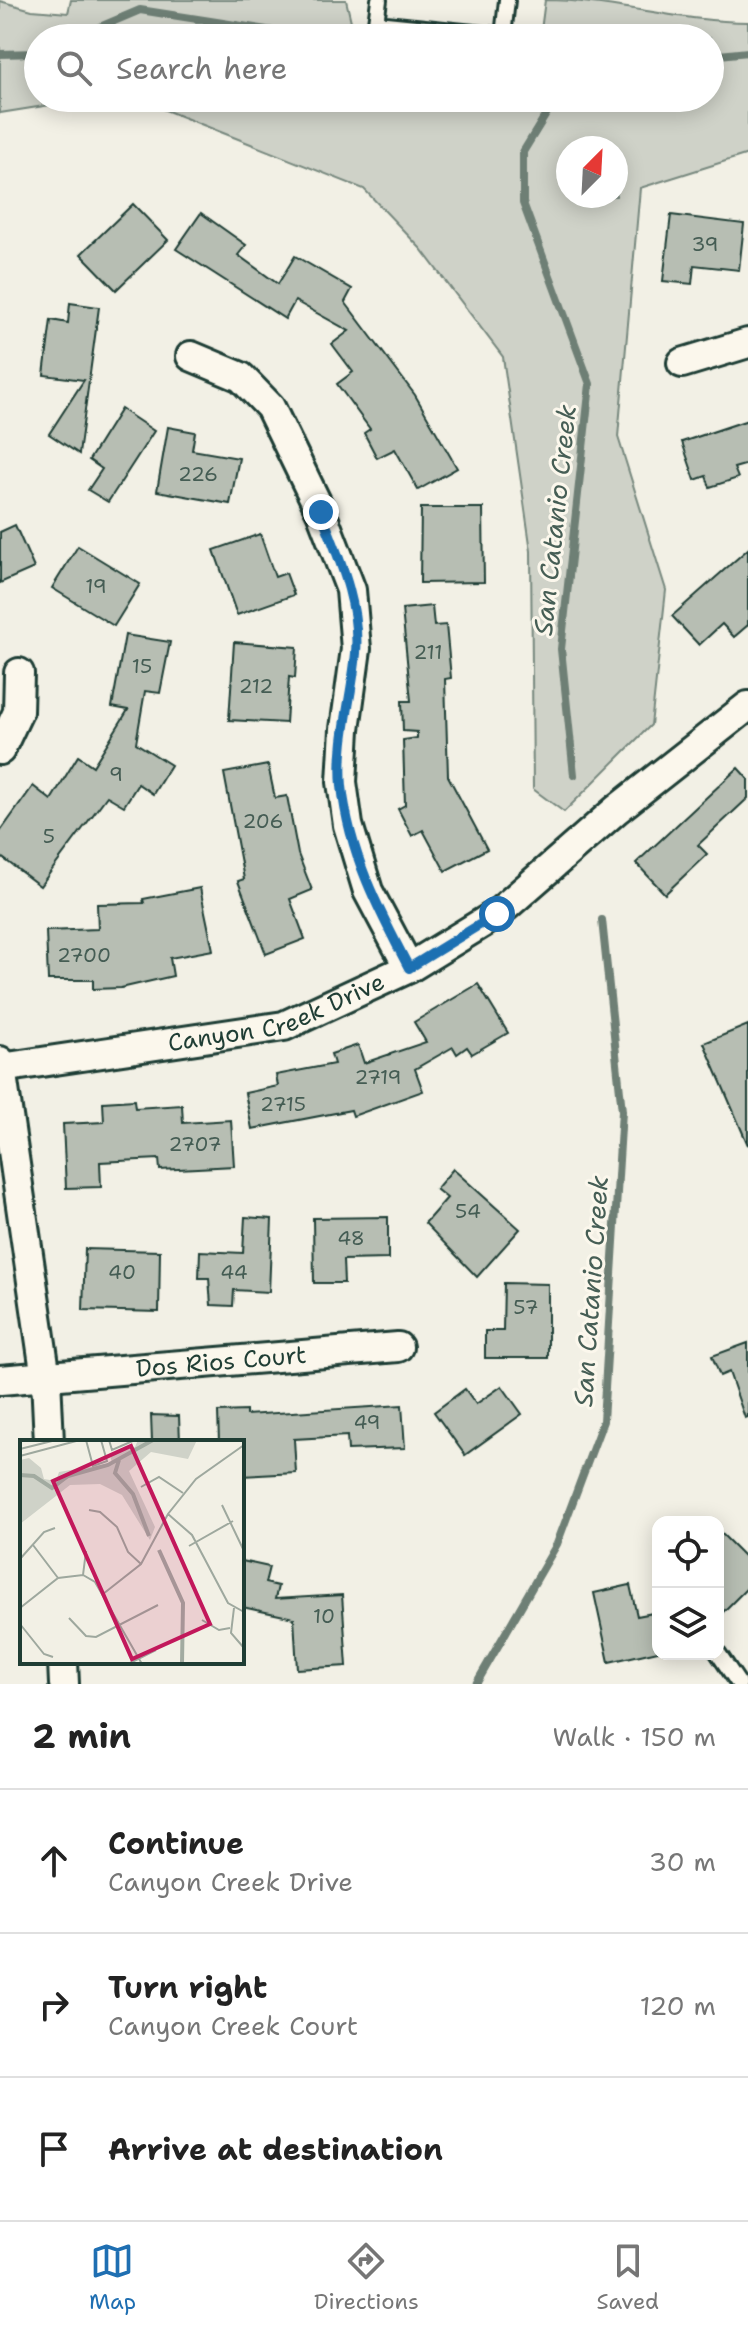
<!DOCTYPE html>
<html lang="en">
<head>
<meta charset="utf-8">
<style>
  :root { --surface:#fff; --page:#f6f6f6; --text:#222; --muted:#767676; --line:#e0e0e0; --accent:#1f6fb2 }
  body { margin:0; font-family:"Shantell Sans",sans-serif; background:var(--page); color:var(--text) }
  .controls { position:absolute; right:24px; bottom:24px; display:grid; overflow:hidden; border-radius:16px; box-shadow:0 4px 20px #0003 }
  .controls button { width:72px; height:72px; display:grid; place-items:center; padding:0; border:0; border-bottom:2px solid var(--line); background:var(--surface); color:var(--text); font:40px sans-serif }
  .compass { position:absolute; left:556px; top:136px; width:72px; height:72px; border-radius:50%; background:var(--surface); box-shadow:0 4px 20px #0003; rotate:24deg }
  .stop { position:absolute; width:24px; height:24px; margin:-18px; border:6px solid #1f6fb2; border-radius:50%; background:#fff }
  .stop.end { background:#1f6fb2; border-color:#fff; box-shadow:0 2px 8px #0008 }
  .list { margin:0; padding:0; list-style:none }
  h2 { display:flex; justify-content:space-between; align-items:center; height:104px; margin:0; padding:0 32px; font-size:34px }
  h2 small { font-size:26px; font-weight:400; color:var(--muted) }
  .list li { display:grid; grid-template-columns:52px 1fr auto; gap:24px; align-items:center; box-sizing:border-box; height:144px; padding:0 32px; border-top:2px solid var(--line) }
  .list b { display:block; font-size:30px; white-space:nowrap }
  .list p { margin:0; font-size:26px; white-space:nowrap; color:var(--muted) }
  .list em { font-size:26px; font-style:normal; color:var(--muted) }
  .icon { flex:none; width:44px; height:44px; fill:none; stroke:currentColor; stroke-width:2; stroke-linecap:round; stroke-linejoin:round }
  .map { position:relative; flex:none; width:748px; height:1684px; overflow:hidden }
  .search { position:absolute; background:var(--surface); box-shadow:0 4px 20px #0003; left:24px; right:24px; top:24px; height:88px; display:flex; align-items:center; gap:20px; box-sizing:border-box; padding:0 28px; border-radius:44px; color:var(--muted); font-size:30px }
  .sheet { height:536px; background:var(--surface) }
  nav { display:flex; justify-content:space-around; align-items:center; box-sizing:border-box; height:112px; border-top:2px solid var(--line); background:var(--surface); font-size:22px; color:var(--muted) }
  nav a { display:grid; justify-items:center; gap:4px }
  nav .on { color:var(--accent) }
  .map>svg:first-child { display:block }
</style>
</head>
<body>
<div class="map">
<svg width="748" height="1684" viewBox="0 0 748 1684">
  <rect width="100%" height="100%" fill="#f2f0e5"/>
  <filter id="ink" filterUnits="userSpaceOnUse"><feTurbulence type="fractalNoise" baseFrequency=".0125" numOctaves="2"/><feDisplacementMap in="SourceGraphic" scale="16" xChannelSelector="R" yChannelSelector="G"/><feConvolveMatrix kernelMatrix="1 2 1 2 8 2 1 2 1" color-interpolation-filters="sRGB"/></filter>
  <g filter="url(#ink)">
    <g fill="#cfd2c8" stroke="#77887e" stroke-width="2" fill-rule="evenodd">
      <path d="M 71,0 L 346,0 L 353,30 L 394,38 L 38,38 L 38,98 L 94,98 L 0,113 L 0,1 L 32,10 L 68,13 Z"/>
      <path d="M 545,0 C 613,0 680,22 748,22 L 748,154 L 640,188 L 618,437 L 666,590 L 651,725 L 564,812 L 533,789 L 531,551 L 503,357 L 421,249 L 364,189 L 135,98 L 710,98 L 710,38 L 540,38 ZM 568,148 L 616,148 L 616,196 L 568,196 Z"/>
    </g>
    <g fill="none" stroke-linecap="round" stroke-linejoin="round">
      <g stroke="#6e7f75" stroke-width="8">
        <path d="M 74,38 L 140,10 L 318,38"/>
        <path d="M 0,54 L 38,53"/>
        <path d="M 710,56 L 748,52"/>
        <path d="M 556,98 L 523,152 L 523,203 L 590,384 L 561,649 L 574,775"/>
        <path d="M 476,1684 L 557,1544 L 603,1421 L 622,1111 L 602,920"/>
      </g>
    </g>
    <g fill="#b7beb3" stroke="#1f3d34" stroke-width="2">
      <path d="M 133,204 L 168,240 L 116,290 L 81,254 Z"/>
      <path d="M 201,213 L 246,245 L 238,255 L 278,284 L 295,256 L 352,289 L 345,302 L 415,395 L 457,468 L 418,490 L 395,449 L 377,458 L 364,433 L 370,429 L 337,384 L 353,372 L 332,344 L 349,331 L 295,301 L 285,319 L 176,249 Z"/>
      <path d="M 671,215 L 744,224 L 739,270 L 694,265 L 692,284 L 663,281 Z"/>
      <path d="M 70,303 L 99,307 L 79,454 L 49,434 L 84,380 L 44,375 L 51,320 L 68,323 Z"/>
      <path d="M 121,409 L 154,431 L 108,502 L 88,490 L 102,469 L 89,460 Z"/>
      <path d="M 748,420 L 748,464 L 734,468 L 738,478 L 710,487 L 706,476 L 695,480 L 682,442 Z"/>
      <path d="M 168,427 L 195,432 L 192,450 L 239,458 L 230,504 L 157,491 Z"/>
      <path d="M 421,508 L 483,508 L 484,582 L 420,583 Z"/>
      <path d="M 15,525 L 34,568 L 0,583 L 0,532 Z"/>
      <path d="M 260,534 L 275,577 L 286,573 L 294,595 L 237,615 L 214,550 Z"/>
      <path d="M 78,546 L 140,584 L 114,626 L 52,588 Z"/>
      <path d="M 748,549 L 748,625 L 734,637 L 722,624 L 699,645 L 672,616 Z"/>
      <path d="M 432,606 L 434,626 L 446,625 L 451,678 L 445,679 L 448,776 L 487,849 L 445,871 L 423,830 L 412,836 L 398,809 L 405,805 L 403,740 L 417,738 L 417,732 L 403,731 L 402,701 L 411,701 L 402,609 Z"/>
      <path d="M 125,635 L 170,642 L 160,693 L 145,691 L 136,743 L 171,765 L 153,794 L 138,784 L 124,806 L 107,796 L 40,886 L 0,856 L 0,832 L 33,786 L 51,800 L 78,756 L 93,766 L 128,710 L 112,707 Z"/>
      <path d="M 234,642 L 297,647 L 295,678 L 289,677 L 286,723 L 229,720 Z"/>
      <path d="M 268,765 L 275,798 L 287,796 L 298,854 L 312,890 L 290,899 L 305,939 L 266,954 L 238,881 L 244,879 L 224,773 Z"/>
      <path d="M 738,768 L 748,779 L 748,798 L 698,845 L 707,854 L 665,894 L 636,863 Z"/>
      <path d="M 200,888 L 213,950 L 170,958 L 173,976 L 121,988 L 93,989 L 93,980 L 48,980 L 46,931 L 98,929 L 97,904 L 144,903 L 143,899 Z"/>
      <path d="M 478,984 L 508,1033 L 472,1054 L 467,1047 L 457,1054 L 453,1047 L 415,1069 L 423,1091 L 353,1116 L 351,1110 L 252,1129 L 245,1093 L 278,1086 L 276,1075 L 334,1064 L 331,1054 L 358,1045 L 364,1063 L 426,1042 L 414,1022 Z"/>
      <path d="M 748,1025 L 748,1145 L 704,1043 Z"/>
      <path d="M 134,1100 L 135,1108 L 182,1105 L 183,1123 L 231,1120 L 234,1166 L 160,1170 L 159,1159 L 100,1162 L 101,1187 L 66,1188 L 63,1124 L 104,1122 L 103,1102 Z"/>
      <path d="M 453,1169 L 520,1229 L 477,1277 L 425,1223 L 447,1198 L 436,1189 Z"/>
      <path d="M 245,1217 L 272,1219 L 269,1292 L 234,1290 L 233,1306 L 211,1305 L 209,1278 L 199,1278 L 200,1251 L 243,1253 Z"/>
      <path d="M 388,1217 L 388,1259 L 343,1260 L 344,1283 L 314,1283 L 313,1218 Z"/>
      <path d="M 85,1249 L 160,1251 L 159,1312 L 83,1310 Z"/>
      <path d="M 504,1283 L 548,1284 L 548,1358 L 485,1358 L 485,1331 L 503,1331 Z"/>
      <path d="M 748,1343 L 748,1417 L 745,1418 L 729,1372 L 720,1376 L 712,1356 Z"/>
      <path d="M 502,1386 L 522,1414 L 465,1455 L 434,1412 L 465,1389 L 476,1404 Z"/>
      <path d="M 402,1405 L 405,1448 L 348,1450 L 347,1436 L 294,1439 L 296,1473 L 242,1476 L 242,1442 L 219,1442 L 218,1412 L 246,1411 L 246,1415 Z"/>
      <path d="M 151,1415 L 179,1416 L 180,1442 L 152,1442 Z"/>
      <path d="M 718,1530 L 748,1560 L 748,1587 L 718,1617 Z"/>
      <path d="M 242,1561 L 269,1567 L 265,1583 L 278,1586 L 275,1599 L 342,1595 L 347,1666 L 297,1669 L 294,1618 L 242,1607 Z"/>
      <path d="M 630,1585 L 637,1616 L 658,1612 L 658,1651 L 609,1662 L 594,1593 Z"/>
    </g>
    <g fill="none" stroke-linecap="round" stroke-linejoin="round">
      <defs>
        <g id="service">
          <path d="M 379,0 L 376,23 L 503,36 L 507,0"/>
          <path d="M 718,1653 L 739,1684"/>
        </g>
        <g id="minor">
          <path d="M 191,356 L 241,377 L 270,407 L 321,512 L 351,590 L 356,649 L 345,729 L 342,782 L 348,825 L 368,891 L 409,968"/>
          <path d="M 682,363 L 748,343"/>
          <path d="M 0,750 L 18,712 L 19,673"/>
          <path d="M 0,1061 L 46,1378 L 49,1442"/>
          <path id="s1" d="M 1,1068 L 284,1026 L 409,968 L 497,914 L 616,810 L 748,706"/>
          <path id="s2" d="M 0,1380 L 398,1347"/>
          <path d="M 63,1662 L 64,1684"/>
        </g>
      </defs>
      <use href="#service" stroke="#1f3d34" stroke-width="20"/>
      <use href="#minor" stroke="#1f3d34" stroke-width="34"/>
      <use href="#service" stroke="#fbf7ec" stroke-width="14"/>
      <use href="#minor" stroke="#fbf7ec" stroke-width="28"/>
    </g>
  </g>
  <g fill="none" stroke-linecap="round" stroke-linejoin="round" filter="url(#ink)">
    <path stroke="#1f6fb2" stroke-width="10" d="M 321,512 C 338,556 360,603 356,653 C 352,697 338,741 342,786 C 349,853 378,909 409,968 L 497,914"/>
  </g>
  <g text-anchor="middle" stroke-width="6" stroke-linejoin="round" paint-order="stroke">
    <g font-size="20" fill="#455d54">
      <text x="705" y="251">39</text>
      <text x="198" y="481">226</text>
      <text x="96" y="593">19</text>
      <text x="428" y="659">211</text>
      <text x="142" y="673">15</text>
      <text x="256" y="693">212</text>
      <text x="116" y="781">9</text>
      <text x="263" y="828">206</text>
      <text x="49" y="843">5</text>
      <text x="84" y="962">2700</text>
      <text x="378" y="1084">2719</text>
      <text x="283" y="1111">2715</text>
      <text x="195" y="1151">2707</text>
      <text x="468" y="1218">54</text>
      <text x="351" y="1245">48</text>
      <text x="122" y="1279">40</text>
      <text x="234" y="1279">44</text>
      <text x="526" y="1314">57</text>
      <text x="367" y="1429">49</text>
      <text x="324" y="1623">10</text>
    </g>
    <g font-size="24" fill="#1f3d34" stroke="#fbf7ec">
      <text dy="8" stroke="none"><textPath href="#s1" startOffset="282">Canyon Creek Drive</textPath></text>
      <text dy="8" stroke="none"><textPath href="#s2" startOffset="222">Dos Rios Court</textPath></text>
    </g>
    <g font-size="26" font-style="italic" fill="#465e55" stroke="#fbf7ec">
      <text transform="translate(555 520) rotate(-84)" y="9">San Catanio Creek</text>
      <text transform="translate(591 1291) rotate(-86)" y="9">San Catanio Creek</text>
    </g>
  </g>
  <g transform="translate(20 1440)">
    <rect width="224" height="224" fill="#f2f0e5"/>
    <path d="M 118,0 L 177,0 L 168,19 L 131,12 L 109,31 L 135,87 L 130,100 L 102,55 L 80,44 L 50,45 L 0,84 L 0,20 L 9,18 L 21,28 L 24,39 L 36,41 L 39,32 L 92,23 L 90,15 L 115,7 Z" fill="#cfd2c8"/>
    <path fill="none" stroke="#a2aba1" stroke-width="4" d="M 99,20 L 95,33 L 113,54 L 129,96M 0,35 L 14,36 L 32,48 L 48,36 L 88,25 L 133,0M 139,110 L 163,163 L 162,224"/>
    <path fill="none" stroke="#9ea89e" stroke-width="2" d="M 66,0 L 73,26 L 87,21 L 81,0M 89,0 L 92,10 L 115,0M 0,9 L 36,0M 0,16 L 60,0M 121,47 L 139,37 L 163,53M 202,65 L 224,111M 69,70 L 80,72 L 97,87 L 108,112 L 121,124M 148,74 L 172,95 L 208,163 L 224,172M 13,105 L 38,138M 169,106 L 213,81M 0,119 L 24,92 L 35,88M 63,135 L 66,111M 83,154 L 121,124 L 148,74 L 176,39 L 224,5M 0,168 L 38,138 L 63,135 L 75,142 L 122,224M 214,168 L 211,193 L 224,208M 49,178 L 66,196 L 76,197 L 138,165M 182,180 L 199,190 L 210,188M 0,184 L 24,214 L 33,217M 108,224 L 136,210"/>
    <path fill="#c2185b" fill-opacity="0.15" stroke="#c2185b" stroke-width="4" d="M 111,6 L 190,184 L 112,219 L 33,41 Z"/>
    <rect width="224" height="224" fill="none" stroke="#1f3d34" stroke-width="4"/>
  </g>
</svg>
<div class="controls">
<button><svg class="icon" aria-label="locate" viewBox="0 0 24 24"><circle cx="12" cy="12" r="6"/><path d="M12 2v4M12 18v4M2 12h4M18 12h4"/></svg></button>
<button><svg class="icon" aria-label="layers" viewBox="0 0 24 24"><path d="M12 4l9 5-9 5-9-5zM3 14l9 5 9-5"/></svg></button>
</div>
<svg class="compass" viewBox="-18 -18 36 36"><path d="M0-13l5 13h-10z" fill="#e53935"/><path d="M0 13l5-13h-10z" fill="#767676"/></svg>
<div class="stop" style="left:497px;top:914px"></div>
<div class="stop end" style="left:321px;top:512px"></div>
<div class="search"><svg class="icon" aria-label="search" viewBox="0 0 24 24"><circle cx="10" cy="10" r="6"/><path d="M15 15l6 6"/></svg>Search here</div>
</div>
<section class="sheet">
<h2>2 min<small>Walk · 150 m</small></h2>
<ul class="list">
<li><svg class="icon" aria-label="ahead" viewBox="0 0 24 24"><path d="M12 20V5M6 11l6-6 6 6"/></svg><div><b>Continue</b><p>Canyon Creek Drive</p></div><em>30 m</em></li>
<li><svg class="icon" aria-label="right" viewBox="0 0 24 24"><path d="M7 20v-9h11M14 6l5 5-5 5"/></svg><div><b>Turn right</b><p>Canyon Creek Court</p></div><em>120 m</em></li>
<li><svg class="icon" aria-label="arrive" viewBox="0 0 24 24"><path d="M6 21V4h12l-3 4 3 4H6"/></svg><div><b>Arrive at destination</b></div></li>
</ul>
</section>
<nav>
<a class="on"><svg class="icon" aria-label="map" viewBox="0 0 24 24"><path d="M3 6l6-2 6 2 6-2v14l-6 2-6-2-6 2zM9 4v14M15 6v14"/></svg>Map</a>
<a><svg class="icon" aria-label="directions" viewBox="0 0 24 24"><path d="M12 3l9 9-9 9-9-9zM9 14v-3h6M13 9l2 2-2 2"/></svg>Directions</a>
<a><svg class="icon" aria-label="saved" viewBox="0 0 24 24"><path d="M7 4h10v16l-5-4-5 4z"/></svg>Saved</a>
</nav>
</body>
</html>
